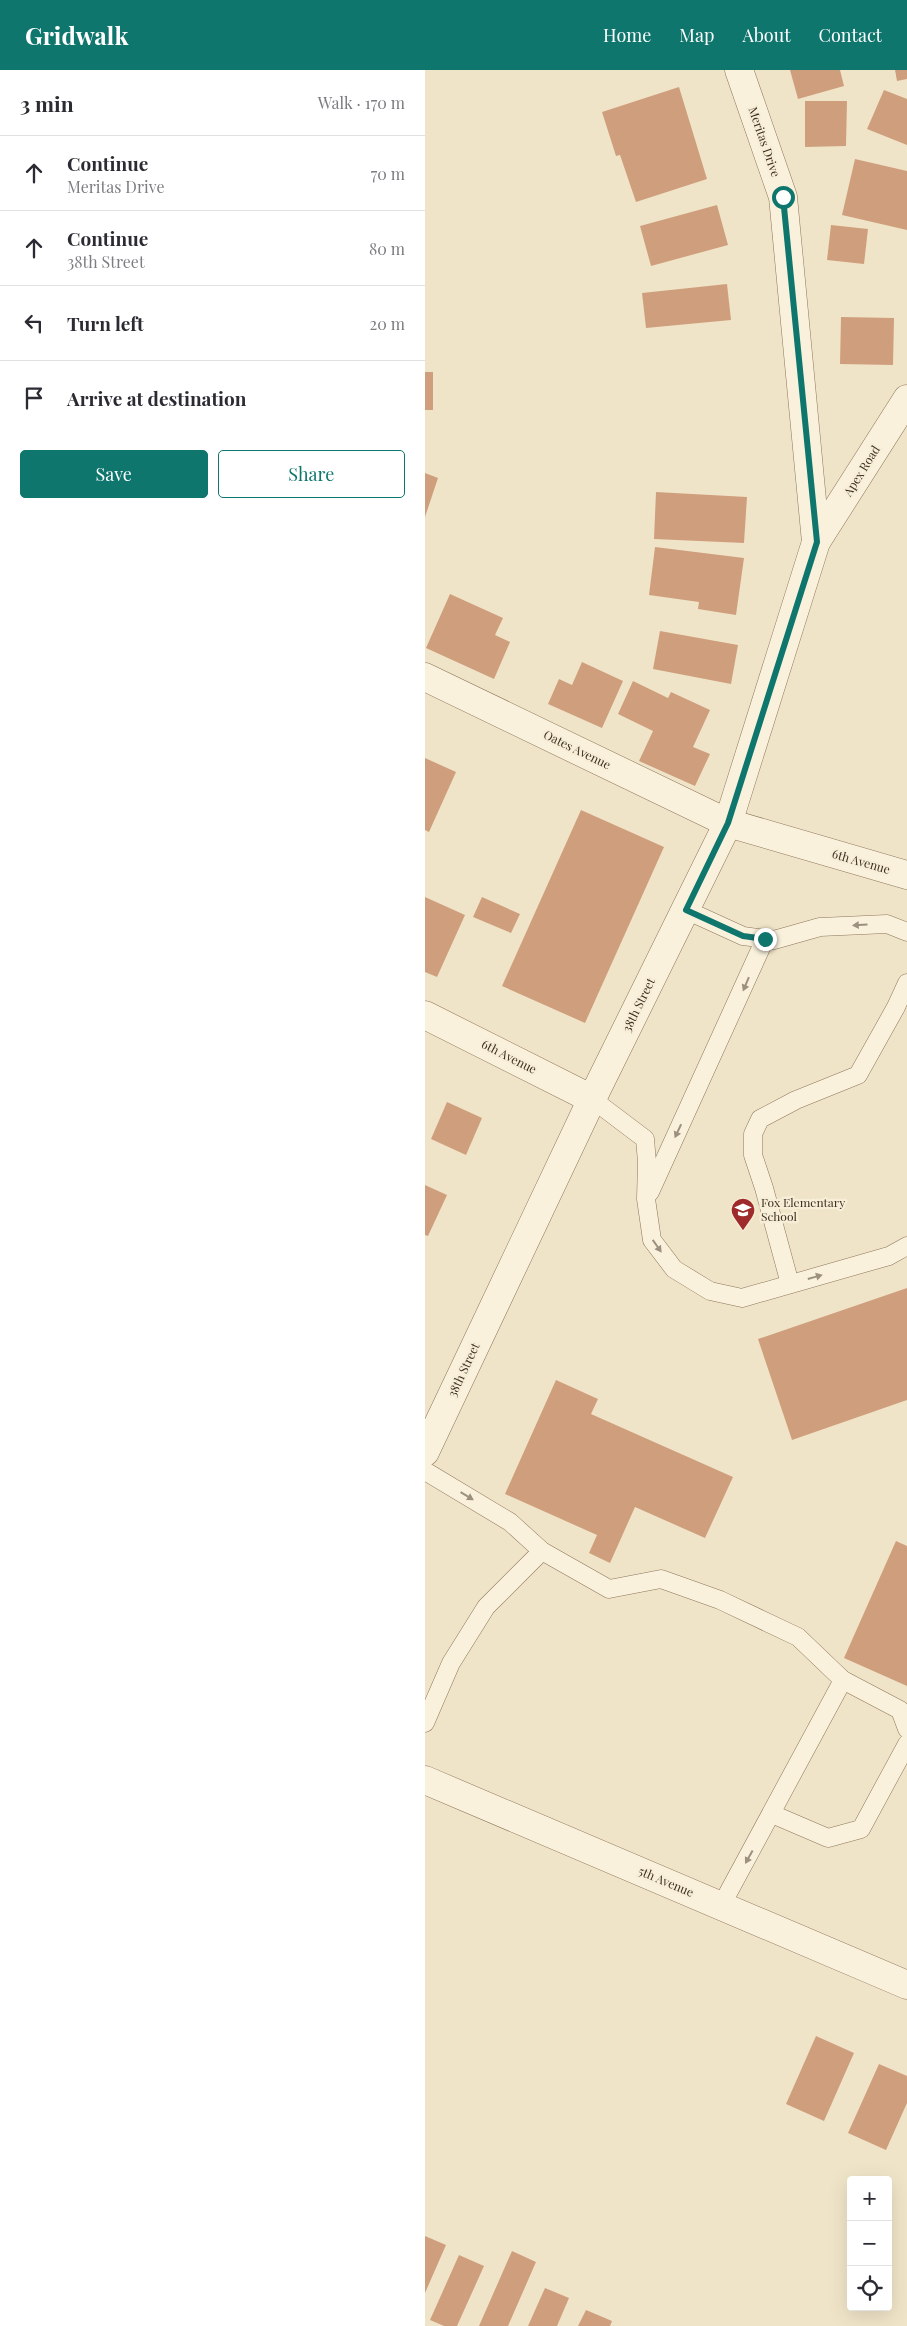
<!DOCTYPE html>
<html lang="en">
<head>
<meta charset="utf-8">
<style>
  :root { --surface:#fff; --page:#f2f2f3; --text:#2b2b33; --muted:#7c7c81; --line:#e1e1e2; --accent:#0f766e }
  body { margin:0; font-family:"Playfair Display",serif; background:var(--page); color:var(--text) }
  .controls { position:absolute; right:15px; bottom:15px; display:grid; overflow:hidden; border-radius:5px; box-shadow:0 5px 20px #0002 }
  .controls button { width:45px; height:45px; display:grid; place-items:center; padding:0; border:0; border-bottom:1px solid var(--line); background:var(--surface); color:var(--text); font:25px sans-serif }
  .stop { position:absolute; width:15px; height:15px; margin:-11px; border:4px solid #0f766e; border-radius:50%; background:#fff }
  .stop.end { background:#0f766e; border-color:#fff; box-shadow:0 1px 5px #0008 }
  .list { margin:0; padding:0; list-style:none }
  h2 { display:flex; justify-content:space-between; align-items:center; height:65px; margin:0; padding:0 20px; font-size:21px }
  h2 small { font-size:16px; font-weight:400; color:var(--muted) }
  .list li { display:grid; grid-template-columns:32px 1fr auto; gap:15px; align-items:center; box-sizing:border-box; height:75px; padding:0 20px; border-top:1px solid var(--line) }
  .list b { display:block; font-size:19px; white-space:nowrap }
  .list p { margin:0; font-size:16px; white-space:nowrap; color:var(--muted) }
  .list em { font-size:16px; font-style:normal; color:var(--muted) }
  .actions { display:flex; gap:10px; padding:15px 20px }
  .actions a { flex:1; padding:11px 0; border:1px solid var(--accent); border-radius:5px; text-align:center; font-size:18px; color:var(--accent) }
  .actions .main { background:var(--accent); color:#fff }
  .icon { flex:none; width:28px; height:28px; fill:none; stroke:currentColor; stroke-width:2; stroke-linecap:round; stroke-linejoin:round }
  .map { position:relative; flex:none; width:482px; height:2256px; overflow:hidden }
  header { display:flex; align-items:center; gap:30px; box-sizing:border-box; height:70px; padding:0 25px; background:var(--accent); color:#fff }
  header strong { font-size:24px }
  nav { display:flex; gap:28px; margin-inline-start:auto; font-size:18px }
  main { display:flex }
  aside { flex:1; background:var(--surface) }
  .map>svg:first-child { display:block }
</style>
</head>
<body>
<header>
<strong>Gridwalk</strong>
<nav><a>Home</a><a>Map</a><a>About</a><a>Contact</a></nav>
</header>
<main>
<aside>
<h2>3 min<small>Walk · 170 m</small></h2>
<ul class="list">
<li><svg class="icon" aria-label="ahead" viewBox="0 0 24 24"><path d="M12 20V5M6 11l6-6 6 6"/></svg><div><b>Continue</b><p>Meritas Drive</p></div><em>70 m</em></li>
<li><svg class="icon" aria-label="ahead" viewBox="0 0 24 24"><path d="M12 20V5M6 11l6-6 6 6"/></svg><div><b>Continue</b><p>38th Street</p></div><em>80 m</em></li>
<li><svg class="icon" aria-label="left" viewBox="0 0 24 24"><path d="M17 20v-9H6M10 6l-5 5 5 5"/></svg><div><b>Turn left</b></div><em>20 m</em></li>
<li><svg class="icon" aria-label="arrive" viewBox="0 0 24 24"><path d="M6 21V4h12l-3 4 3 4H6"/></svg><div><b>Arrive at destination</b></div></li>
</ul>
<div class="actions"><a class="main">Save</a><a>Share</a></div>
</aside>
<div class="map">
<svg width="482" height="2256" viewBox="0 0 482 2256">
  <rect width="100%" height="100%" fill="#f0e4c8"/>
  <g fill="#cf9f7d">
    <path d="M 365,0 L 415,0 L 419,16 L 373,29 Z"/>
    <path d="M 470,0 L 482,0 L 482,9 L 472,11 Z"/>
    <path d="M 254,17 L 282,109 L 211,132 L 195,85 L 191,86 L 177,42 Z"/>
    <path d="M 459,20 L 482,29 L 482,75 L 442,59 Z"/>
    <path d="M 380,31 L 422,31 L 421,76 L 380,77 Z"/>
    <path d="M 430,89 L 482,101 L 482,160 L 417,145 Z"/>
    <path d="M 292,135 L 303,175 L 226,196 L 215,156 Z"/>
    <path d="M 406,155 L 443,159 L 439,194 L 402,190 Z"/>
    <path d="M 302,214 L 306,250 L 221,258 L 217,223 Z"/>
    <path d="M 416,247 L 469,248 L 468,295 L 415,294 Z"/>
    <rect x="0" y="302" width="8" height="38"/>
    <path d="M 0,403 L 13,408 L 0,447 Z"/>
    <path d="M 231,422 L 322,427 L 319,473 L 229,469 Z"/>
    <path d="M 230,477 L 319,488 L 311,545 L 273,539 L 274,532 L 224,525 Z"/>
    <path d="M 25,524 L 78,548 L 70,565 L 85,572 L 69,609 L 1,578 Z"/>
    <path d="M 235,561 L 313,575 L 306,614 L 228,599 Z"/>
    <path d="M 157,592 L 198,611 L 177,658 L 123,634 L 134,609 L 147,615 Z"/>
    <path d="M 208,611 L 243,628 L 246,622 L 285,640 L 268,677 L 285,684 L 270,716 L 214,691 L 228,661 L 193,644 Z"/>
    <path d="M 0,688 L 31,702 L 4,762 L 0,760 Z"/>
    <path d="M 156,740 L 239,777 L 160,953 L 77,916 Z"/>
    <path d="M 0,827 L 40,845 L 12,907 L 0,902 Z"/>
    <path d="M 57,827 L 95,844 L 86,863 L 48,847 Z"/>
    <path d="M 22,1032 L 57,1048 L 41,1085 L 6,1069 Z"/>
    <path d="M 0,1115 L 22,1125 L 3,1166 L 0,1165 Z"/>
    <path d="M 482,1218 L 482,1330 L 367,1370 L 333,1269 Z"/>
    <path d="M 131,1310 L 173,1329 L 166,1344 L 308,1407 L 280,1468 L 210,1437 L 185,1493 L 164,1483 L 172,1465 L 80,1424 Z"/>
    <path d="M 471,1471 L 482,1476 L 482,1616 L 419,1588 Z"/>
    <path d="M 391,1966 L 429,1983 L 399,2051 L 361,2034 Z"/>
    <path d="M 454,1994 L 482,2006 L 482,2033 L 461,2080 L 423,2063 Z"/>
    <path d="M 0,2166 L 21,2175 L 0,2223 Z"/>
    <path d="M 87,2181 L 111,2192 L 83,2256 L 54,2256 Z"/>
    <path d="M 34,2185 L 59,2196 L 32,2256 L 19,2256 L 5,2250 Z"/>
    <path d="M 120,2218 L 144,2228 L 132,2256 L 103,2256 Z"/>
    <path d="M 161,2240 L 187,2251 L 185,2256 L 153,2256 Z"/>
  </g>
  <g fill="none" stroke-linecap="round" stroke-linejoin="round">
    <defs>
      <g id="lane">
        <path d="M 261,840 L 318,866 L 349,870 L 395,857 L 462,854 L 482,862"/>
        <path d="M 167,1029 L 220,1069 L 222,1092 L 221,1129 L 227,1170 L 249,1199 L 285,1221 L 317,1228 L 464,1186 L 482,1176"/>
        <path d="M 225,1122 L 340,869"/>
        <path d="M 365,1214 L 339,1118 L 328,1085 L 328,1064 L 335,1049 L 371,1030 L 433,1005 L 471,937 L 482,913"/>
        <path d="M 0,1401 L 85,1452 L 117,1481 L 184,1519 L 236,1509 L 295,1530 L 373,1567 L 418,1610 L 296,1836"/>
        <path d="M 418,1610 L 475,1640 L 482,1659"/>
        <path d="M 0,1653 L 26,1593 L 61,1537 L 117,1481"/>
        <path d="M 347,1744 L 403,1768 L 436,1759 L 482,1674"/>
      </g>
      <g id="street">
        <path d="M 314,0 L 358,127 L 391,472"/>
        <path d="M 0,607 L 303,753 L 482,805"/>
        <path d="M 0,945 L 167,1029"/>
        <path d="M 0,1382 L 167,1029 L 303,753 L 391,472 L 482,329"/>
        <path d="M 0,1710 L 482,1915"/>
      </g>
    </defs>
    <use href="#lane" stroke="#8d765c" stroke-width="19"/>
    <use href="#street" stroke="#8d765c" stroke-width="29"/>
    <use href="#lane" stroke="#faf1dc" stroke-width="18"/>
    <use href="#street" stroke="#faf1dc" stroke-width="28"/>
  </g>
  <defs><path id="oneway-solid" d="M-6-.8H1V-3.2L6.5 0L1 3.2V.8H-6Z" transform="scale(1.25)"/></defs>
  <g fill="#9c907e">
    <use href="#oneway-solid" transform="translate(435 855) rotate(177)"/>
    <use href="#oneway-solid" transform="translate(321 914) rotate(113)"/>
    <use href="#oneway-solid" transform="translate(253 1061) rotate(115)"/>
    <use href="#oneway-solid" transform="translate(232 1176) rotate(55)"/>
    <use href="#oneway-solid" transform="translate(390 1207) rotate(-16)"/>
    <use href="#oneway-solid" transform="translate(42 1426) rotate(31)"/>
    <use href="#oneway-solid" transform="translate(324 1787) rotate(119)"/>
  </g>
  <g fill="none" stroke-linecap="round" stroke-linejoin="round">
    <path stroke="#0f766e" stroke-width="6" d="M 340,869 L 318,866 L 261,840 L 303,753 L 392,472 L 358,127"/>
  </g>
  <defs>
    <symbol id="school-pin" viewBox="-11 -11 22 30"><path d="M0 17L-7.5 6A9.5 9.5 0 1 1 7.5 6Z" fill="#9e2a2b" stroke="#f7eed8"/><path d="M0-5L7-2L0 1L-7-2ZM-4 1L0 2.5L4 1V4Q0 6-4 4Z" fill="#fff"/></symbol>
  </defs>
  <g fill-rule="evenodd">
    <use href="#school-pin" x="304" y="1126" width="28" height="38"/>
  </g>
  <g text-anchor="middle" stroke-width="4.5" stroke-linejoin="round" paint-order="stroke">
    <g font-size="12" fill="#3d2e20" stroke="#f7eed8">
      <text transform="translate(339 72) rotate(71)" y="4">Meritas Drive</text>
      <text transform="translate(437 401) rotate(-58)" y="4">Apex Road</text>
      <text transform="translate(152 680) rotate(26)" y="4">Oates Avenue</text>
      <text transform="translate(436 792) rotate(16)" y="4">6th Avenue</text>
      <text transform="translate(214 935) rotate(-64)" y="4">38th Street</text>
      <text transform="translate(84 987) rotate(27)" y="4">6th Avenue</text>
      <text transform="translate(39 1300) rotate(-65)" y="4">38th Street</text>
      <text transform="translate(241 1812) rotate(23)" y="4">5th Avenue</text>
    </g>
    <g font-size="12" fill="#3d2e20" stroke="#f7eed8" text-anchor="start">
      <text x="336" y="1137">Fox Elementary<tspan x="336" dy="14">School</tspan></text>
    </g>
  </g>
</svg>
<div class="controls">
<button>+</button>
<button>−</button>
<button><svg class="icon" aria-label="locate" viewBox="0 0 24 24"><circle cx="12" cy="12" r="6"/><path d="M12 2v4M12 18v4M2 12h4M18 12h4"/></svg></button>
</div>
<div class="stop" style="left:358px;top:127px"></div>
<div class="stop end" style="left:340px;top:869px"></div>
</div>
</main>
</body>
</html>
